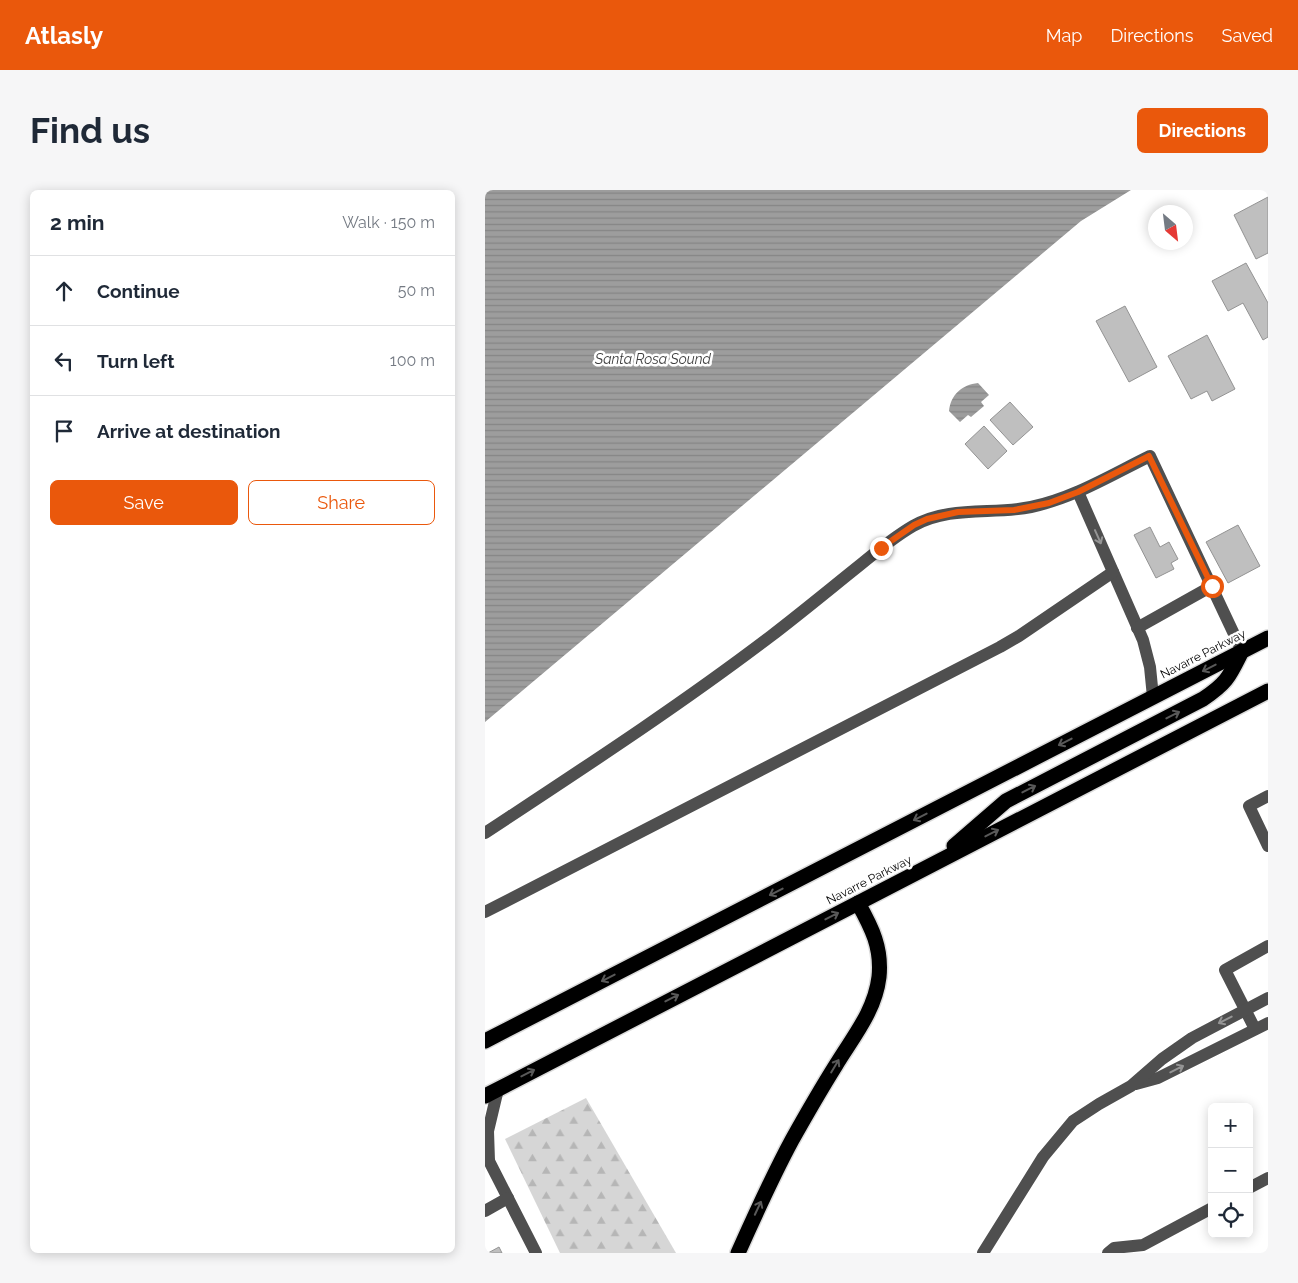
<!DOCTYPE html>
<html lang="en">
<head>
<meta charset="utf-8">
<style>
  :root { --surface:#fff; --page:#f6f6f7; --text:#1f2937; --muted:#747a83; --line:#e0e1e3; --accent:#ea580c }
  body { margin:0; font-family:Raleway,sans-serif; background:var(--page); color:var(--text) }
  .controls { position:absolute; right:15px; bottom:15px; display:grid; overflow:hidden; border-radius:8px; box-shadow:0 2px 12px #0003 }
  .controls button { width:45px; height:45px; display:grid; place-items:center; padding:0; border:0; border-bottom:1px solid var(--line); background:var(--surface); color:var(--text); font:25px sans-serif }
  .compass { position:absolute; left:663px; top:15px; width:45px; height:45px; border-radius:50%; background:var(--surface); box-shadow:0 2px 12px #0003; rotate:152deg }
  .stop { position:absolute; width:15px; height:15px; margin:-11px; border:4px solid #ea580c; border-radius:50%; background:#fff }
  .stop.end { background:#ea580c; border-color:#fff; box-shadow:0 1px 5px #0008 }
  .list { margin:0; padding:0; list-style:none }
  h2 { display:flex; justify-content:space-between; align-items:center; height:65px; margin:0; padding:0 20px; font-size:21px }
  h2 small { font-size:16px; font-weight:400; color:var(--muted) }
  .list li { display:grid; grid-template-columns:32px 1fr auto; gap:15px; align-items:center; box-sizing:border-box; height:70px; padding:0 20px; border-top:1px solid var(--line) }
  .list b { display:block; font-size:19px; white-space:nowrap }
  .list em { font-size:16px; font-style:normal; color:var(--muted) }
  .actions { display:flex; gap:10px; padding:15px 20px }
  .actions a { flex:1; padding:11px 0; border:1px solid var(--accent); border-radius:8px; text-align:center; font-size:18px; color:var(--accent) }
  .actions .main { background:var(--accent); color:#fff }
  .icon { flex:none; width:28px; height:28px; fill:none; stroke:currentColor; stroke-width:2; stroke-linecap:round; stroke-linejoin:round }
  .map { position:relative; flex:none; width:783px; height:1063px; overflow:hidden; border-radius:8px }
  header { display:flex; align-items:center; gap:30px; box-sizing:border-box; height:70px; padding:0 25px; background:var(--accent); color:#fff }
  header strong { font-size:24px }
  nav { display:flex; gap:28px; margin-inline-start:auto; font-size:18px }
  .intro { display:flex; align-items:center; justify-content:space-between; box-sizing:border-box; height:120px; padding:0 30px }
  h1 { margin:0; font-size:35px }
  .button { padding:12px 22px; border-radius:8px; background:var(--accent); color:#fff; font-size:18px; font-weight:700 }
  main { display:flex; gap:30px; padding:0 30px }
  aside { flex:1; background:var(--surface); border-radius:8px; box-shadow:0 2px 12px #0003 }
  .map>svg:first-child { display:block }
</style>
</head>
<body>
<header>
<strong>Atlasly</strong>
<nav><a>Map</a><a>Directions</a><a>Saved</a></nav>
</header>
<div class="intro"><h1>Find us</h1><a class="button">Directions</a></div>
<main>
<aside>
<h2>2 min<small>Walk · 150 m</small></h2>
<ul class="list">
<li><svg class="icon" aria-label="ahead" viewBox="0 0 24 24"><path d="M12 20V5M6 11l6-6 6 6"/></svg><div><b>Continue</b></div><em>50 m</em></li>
<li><svg class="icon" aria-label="left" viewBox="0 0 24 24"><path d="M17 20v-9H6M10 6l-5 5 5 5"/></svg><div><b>Turn left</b></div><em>100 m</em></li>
<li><svg class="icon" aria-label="arrive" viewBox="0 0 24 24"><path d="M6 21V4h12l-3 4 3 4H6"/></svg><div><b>Arrive at destination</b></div></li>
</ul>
<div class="actions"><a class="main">Save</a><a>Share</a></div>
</aside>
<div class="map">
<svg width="783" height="1063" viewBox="0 0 783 1063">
  <defs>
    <pattern id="forest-firs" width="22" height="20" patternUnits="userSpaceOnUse" patternTransform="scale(1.25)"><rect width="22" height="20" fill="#d6d6d6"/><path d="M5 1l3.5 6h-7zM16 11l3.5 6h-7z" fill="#b6b6b6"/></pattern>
    <pattern id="water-rules" width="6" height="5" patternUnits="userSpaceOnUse" patternTransform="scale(1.25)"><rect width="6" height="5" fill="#9d9d9d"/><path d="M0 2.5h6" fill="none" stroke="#858585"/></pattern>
  </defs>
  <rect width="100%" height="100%" fill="#fff"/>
  <path fill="url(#forest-firs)" d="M 101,908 L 191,1063 L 75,1063 L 20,949 Z"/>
  <g fill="url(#water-rules)">
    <path d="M 0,0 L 646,0 L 596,31 L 0,532 Z"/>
    <path d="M 493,193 L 504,205 L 496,212 L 499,216 L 486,227 L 483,225 L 475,232 L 464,221 C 466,204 477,195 493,193 Z"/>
  </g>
  <g fill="#bfbfbf" stroke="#939393">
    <path d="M 783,7 L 783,63 L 771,69 L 749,25 Z"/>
    <path d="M 761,73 L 783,113 L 783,147 L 778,150 L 758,113 L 743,121 L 727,91 Z"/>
    <path d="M 640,116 L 672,177 L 644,192 L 611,131 Z"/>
    <path d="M 722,145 L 750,199 L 727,211 L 722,201 L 706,209 L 683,166 Z"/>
    <path d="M 525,212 L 548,237 L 528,255 L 505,230 Z"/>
    <path d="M 499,236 L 522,261 L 503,279 L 480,254 Z"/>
    <path d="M 753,335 L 775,376 L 743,393 L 721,352 Z"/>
    <path d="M 665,337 L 675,357 L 684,352 L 693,369 L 686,373 L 689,379 L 671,388 L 649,345 Z"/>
    <path d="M 14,1057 L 17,1063 L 3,1063 Z"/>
  </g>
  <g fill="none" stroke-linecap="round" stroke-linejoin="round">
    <defs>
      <g id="highway">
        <path d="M 469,656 L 521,611 L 718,509 C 742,493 744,487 757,461"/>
        <path d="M 0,851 L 783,448"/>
        <path d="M 0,906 L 783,501"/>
        <path d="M 253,1063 C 270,1025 287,987 307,950 C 321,925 336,899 351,875 C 368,847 390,821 394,787 C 397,758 387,738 373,713"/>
      </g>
    </defs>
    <use href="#highway" stroke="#dbdbdb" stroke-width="18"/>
    <g stroke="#4f4f4f" stroke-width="12">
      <path d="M 593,302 L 658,450 L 665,477 L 668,507"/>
      <path d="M 652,438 L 727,396"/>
      <path d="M 783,606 L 764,616 L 783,656"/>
      <path d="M 0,643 C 97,579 194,516 286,446 C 316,423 345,399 375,375 C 392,361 409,347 428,336 C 465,315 507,325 546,317 C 589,308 626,285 665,266 L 757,461"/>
      <path d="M 0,722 L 515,457 L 534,446 L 628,382"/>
      <path d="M 770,839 L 740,780 L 783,756"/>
      <path d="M 651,894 L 673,888 L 783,833"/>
      <path d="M 0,968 L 4,971 L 51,1063"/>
      <path d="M 4,971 L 3,941 L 13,899"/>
      <path d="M 764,998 L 783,988"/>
      <path d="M 0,1021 L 23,1008"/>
      <path d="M 498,1063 L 558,967 L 588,931 L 614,914 L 646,896 L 677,869 L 707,848 L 783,808"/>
      <path d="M 623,1063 L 629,1058 L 658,1055 L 727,1018"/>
    </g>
    <use href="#highway" stroke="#000" stroke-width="15"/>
  </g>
  <defs><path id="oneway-shaft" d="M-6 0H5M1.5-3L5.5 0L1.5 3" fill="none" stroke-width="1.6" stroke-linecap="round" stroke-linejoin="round" transform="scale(1.25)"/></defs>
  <g stroke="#959595">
    <use href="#oneway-shaft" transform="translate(613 347) rotate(66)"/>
    <use href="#oneway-shaft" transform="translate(740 830) rotate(153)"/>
    <use href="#oneway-shaft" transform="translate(692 879) rotate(-27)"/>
  </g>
  <g stroke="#595959">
    <use href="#oneway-shaft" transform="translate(724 478) rotate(153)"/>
    <use href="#oneway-shaft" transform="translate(688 525) rotate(-27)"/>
    <use href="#oneway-shaft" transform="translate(580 552) rotate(153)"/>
    <use href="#oneway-shaft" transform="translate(544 599) rotate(-27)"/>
    <use href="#oneway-shaft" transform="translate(435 627) rotate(153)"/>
    <use href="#oneway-shaft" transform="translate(507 643) rotate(-27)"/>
    <use href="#oneway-shaft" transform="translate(291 702) rotate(153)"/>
    <use href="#oneway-shaft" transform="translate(347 726) rotate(-27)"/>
    <use href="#oneway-shaft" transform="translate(123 788) rotate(153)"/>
    <use href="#oneway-shaft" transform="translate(187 808) rotate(-27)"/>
    <use href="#oneway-shaft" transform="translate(350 876) rotate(-59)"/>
    <use href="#oneway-shaft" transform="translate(43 883) rotate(-27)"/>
    <use href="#oneway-shaft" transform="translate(273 1018) rotate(-65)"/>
  </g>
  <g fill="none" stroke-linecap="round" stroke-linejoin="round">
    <path stroke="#ea580c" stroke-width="6" d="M 396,358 L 429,335 L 442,329 L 473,322 L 529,320 L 564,313 L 593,302 L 664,266 L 727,396"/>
  </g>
  <g text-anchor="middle" stroke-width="5" stroke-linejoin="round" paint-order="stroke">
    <g font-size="12" fill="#000" stroke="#fff">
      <text transform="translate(718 464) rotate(-27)" y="4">Navarre Parkway</text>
      <text transform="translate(384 690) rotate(-27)" y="4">Navarre Parkway</text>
    </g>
    <g font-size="14" font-style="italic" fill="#3e3e3e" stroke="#fff">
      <text x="168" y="174">Santa Rosa Sound</text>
    </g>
  </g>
</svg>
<div class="controls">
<button>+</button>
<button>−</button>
<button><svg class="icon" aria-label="locate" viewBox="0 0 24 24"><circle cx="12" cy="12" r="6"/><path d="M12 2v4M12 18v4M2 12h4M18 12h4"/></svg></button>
</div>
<svg class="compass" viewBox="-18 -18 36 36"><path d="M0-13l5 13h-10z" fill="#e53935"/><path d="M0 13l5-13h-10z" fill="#747a83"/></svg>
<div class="stop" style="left:727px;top:396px"></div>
<div class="stop end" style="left:396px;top:358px"></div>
</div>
</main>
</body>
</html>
